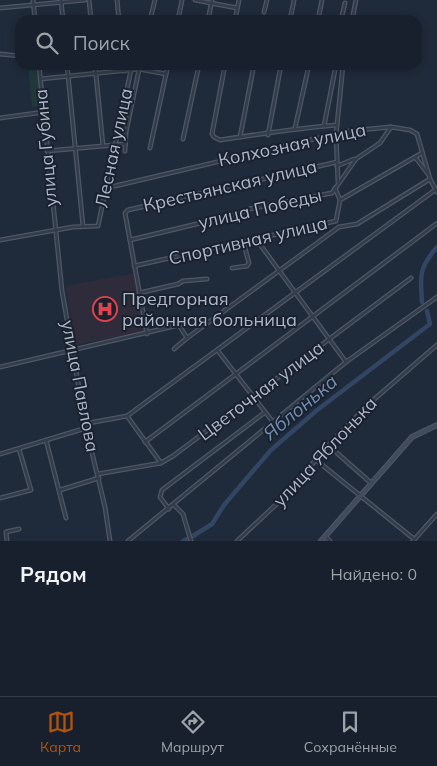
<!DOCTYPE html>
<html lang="ru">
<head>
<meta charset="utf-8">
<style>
  :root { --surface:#17202c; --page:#242d38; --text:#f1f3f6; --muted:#9ea3a9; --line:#363e48; --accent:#b45309 }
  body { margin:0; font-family:Mulish,sans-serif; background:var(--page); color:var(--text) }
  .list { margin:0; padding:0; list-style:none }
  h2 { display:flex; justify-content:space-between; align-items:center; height:65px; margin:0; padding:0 20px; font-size:21px }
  h2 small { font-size:16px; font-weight:400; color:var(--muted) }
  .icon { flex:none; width:28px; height:28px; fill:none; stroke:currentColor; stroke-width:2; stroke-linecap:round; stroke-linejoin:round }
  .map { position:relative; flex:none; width:437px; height:541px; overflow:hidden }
  .search { position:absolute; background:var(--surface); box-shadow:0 2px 8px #0003; left:15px; right:15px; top:15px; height:55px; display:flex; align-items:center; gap:12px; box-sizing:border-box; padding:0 18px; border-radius:15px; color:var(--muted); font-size:19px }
  .sheet { height:155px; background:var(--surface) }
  nav { display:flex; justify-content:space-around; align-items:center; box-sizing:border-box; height:70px; border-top:1px solid var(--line); background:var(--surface); font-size:14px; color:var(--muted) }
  nav a { display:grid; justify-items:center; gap:2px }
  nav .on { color:var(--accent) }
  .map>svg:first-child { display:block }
</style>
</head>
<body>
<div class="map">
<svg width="437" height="541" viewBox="0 0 437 541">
  <rect width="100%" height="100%" fill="#1f2a3a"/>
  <path fill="#2e2b3b" d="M 134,273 L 145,332 L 76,345 L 65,286 Z"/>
  <path fill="#21383b" d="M 28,65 L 38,65 L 41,106 L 32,107 Z"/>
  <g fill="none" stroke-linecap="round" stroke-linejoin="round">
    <g stroke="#324563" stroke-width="4.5">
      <path d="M 422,302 C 420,275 419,268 437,247"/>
      <path d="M 193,536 L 212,524 L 224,505 L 271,450 L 316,411 L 430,324 L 427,311"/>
      <path d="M 183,541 L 187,539"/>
    </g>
    <defs>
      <g id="street">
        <path d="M 33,0 L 35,20"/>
        <path d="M 61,0 L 63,20"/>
        <path d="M 89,0 L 91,20"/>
        <path d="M 117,0 L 119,20"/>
        <path d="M 195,0 L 237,8"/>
        <path d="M 0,8 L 85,0"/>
        <path d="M 264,12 L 267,0"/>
        <path d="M 150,20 L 155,0"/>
        <path d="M 178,20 L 182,0"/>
        <path d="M 208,20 L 212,0"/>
        <path d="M 235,20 L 239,0"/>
        <path d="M 290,20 L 294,0"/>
        <path d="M 318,20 L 322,0"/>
        <path d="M 341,20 L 345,3"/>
        <path d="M 352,20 L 356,0"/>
        <path d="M 0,54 L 20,56"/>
        <path d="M 39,65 L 62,291 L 86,428 L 105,507 L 110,541"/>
        <path d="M 67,65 L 83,226"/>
        <path d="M 95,65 L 103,146"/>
        <path d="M 124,65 L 124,71"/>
        <path d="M 225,65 L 212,134 L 214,137 L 220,140 C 259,134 298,128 337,125"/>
        <path d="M 40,79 L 139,69 L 166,74"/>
        <path d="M 0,118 L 44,112"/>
        <path d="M 324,126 L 336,65"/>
        <path d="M 295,128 L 309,65"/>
        <path d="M 268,135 L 281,65"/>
        <path d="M 240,137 L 254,65"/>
        <path d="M 183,139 L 199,65"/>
        <path d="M 150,148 L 168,65"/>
        <path d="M 47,151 L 125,144"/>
        <path d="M 125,151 L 126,132 L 140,65"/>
        <path d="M 415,157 L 428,174"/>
        <path d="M 337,166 L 354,159"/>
        <path d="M 338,182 L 336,135 L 343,65"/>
        <path d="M 106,186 L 115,186 L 348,131 L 391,127 L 410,130 L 417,134 L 430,179 L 437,192"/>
        <path d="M 335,188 L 340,200"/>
        <path d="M 256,239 L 346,362"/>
        <path d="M 0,240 L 73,227 L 98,226 L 131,70"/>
        <path d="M 130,240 L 238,214 L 249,209 L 332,193 L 356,159 L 380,143 L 391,127"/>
        <path d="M 134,266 L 336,221 L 340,200 L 422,153"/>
        <path d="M 232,268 L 247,266 L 249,263 L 243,241"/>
        <path d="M 139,293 L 178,284 L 183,281 L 207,279"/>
        <path d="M 147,334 L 125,213 L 128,210 L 337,162"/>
        <path d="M 174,349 L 187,338"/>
        <path d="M 218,351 L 273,422"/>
        <path d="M 0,367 L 179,325 L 187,338 L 339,227 L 357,224 L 430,179"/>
        <path d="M 127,416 L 161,463"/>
        <path d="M 46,440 L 66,518"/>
        <path d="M 145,442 L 436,224"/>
        <path d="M 329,446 L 371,483"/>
        <path d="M 0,454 L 86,428 L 89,423 L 127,416 L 435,190"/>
        <path d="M 316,460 L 414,539"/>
        <path d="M 98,474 L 161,463 L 173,456 L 411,278"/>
        <path d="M 60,490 L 99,478"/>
        <path d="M 0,498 L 31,490 L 19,449"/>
        <path d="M 174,505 L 183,514 L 191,541"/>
        <path d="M 169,509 L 160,497 L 162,490 L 264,413"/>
        <path d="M 325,536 L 330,541"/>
        <path d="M 7,541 L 6,532 L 19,529"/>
        <path d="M 128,541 L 346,362 L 437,297"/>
        <path d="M 237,541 L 283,498 L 332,441 L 371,402 L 437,345"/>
        <path d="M 413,541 L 437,514"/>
      </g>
      <path id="secondary" d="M 321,541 L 412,437 L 437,425"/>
    </defs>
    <use href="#street" stroke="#4e5765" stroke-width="5"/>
    <use href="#secondary" stroke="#4e5765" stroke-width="6"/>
    <use href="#street" stroke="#333c4a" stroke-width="2.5"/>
    <use href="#secondary" stroke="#414b5d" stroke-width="4"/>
  </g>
  <defs>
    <symbol id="hospital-ring" viewBox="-11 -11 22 22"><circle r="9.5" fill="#19212f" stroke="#e0444e" stroke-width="1.5"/><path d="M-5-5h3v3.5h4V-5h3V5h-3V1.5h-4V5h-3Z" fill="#e0444e"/></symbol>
  </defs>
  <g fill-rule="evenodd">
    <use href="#hospital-ring" x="91" y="295" width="28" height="28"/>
  </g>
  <g text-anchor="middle" stroke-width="4" stroke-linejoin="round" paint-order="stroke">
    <g font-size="18" fill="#aeb7c7" stroke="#19212f">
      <text transform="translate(292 145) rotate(-12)" y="6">Колхозная улица</text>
      <text transform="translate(46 148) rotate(-95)" y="6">улица Губина</text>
      <text transform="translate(114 148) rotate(-78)" y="6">Лесная улица</text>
      <text transform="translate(230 186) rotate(-13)" y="6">Крестьянская улица</text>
      <text transform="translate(260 209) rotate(-13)" y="6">улица Победы</text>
      <text transform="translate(248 241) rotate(-13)" y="6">Спортивная улица</text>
      <text transform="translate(80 386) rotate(79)" y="6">улица Павлова</text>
      <text transform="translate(261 391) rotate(-37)" y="6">Цветочная улица</text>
      <text transform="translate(325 452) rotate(-47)" y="6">улица Яблонька</text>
    </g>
    <g font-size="18" fill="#aeb7c7" stroke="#19212f" text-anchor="start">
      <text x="122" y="305">Предгорная<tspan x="122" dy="21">районная больница</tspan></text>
    </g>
    <g font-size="19" font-style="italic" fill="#748db1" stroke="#19212f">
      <text transform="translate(300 407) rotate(-40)" y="7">Яблонька</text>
    </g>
  </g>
</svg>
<div class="search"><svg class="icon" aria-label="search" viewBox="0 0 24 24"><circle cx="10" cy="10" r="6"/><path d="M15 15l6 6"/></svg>Поиск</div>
</div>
<section class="sheet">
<h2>Рядом<small>Найдено: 0</small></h2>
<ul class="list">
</ul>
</section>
<nav>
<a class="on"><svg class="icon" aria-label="map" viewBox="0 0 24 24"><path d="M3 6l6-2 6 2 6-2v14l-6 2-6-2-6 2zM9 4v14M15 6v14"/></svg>Карта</a>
<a><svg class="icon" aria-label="directions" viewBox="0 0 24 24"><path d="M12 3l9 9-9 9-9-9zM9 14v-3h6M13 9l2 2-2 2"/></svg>Маршрут</a>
<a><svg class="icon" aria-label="saved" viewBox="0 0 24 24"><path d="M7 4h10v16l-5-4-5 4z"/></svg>Сохранённые</a>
</nav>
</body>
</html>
